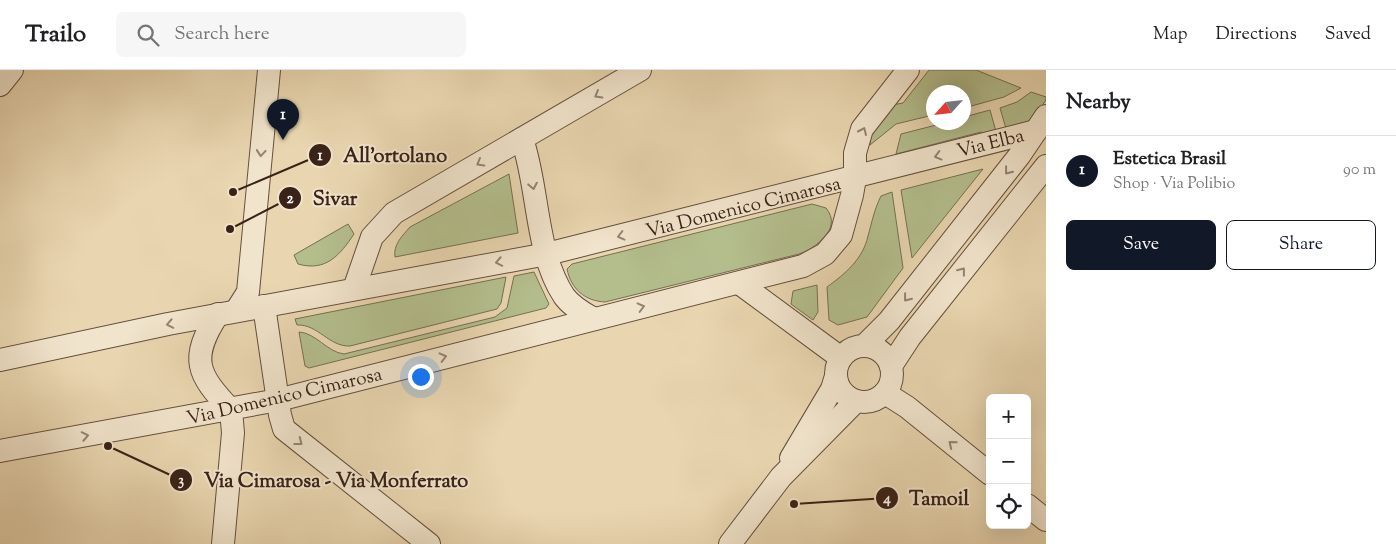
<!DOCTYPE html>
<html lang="en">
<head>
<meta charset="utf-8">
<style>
  :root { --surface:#fff; --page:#f6f6f6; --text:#202124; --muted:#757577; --line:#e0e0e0; --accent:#111827 }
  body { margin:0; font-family:"Sorts Mill Goudy",serif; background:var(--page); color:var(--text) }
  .controls { position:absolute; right:15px; bottom:15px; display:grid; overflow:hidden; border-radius:8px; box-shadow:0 5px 20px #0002 }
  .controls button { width:45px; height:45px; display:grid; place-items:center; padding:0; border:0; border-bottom:1px solid var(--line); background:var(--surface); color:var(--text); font:25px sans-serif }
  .compass { position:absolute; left:926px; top:15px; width:45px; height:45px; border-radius:50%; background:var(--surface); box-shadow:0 5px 20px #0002; rotate:243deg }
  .you { position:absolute; left:420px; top:306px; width:18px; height:18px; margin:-12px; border:4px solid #fff; border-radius:50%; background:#1a73e8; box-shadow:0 0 0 8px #1a73e833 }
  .badge { display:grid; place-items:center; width:32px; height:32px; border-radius:50%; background:var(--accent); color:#fff; font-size:16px; font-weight:700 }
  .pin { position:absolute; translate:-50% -41px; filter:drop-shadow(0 1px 2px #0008) }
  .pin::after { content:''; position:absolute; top:26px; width:18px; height:15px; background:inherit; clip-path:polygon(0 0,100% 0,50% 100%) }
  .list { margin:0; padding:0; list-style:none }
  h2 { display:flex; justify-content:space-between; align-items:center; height:65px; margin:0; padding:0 20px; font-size:21px }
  h2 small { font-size:16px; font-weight:400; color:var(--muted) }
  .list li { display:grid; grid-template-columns:32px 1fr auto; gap:15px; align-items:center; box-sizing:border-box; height:70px; padding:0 20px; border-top:1px solid var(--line) }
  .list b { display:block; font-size:19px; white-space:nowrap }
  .list p { margin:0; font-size:16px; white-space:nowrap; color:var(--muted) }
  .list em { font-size:16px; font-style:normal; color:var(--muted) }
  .actions { display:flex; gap:10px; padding:15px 20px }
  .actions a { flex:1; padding:11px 0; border:1px solid var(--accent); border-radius:8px; text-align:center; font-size:18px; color:var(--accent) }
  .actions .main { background:var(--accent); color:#fff }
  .icon { flex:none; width:28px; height:28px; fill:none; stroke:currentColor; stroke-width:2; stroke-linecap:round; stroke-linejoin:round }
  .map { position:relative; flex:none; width:1046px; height:474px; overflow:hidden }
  header { display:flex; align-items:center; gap:30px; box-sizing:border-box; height:70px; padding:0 25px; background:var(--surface); border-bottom:1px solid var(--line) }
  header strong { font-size:24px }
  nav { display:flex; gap:28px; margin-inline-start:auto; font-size:18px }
  .search { width:350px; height:45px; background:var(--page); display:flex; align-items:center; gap:12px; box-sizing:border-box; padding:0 18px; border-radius:8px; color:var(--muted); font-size:19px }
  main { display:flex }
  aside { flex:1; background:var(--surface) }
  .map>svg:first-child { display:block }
</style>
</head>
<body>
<header>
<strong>Trailo</strong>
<div class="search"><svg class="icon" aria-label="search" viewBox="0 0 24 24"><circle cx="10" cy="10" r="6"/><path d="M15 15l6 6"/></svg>Search here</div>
<nav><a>Map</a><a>Directions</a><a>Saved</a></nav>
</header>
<main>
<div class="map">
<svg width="1046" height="474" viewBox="0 0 1046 474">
  <rect width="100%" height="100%" fill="#e9d6b0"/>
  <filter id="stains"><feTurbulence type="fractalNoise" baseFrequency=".004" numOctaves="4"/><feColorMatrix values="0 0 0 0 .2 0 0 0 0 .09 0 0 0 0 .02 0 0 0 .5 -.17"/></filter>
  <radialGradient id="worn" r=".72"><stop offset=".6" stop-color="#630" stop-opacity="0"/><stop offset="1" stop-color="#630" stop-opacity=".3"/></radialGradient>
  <g fill="#b4be8d" stroke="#767052">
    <path d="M 929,0 L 976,0 L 1021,18 L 1004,27 L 964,38 L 964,22 L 934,22 L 933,45 L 896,54 L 870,75 L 870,67 L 892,35 L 903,33 Z"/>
    <path d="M 1031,22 L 1046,27 L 1046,30 L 1030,53 L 1007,62 L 1000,38 L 1017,32 Z"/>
    <path d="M 990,40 L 997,65 L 989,67 L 981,62 L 896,84 L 901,64 L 944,53 L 964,52 L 964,47 Z"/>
    <path d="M 983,99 L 912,188 L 901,120 Z"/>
    <path d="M 509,104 L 518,163 L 395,187 C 393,175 402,166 410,157 Z"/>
    <path d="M 892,122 L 903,198 L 867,247 L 838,255 L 829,250 L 827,217 C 845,204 863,189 868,166 C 872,152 874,140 881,126 Z"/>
    <path d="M 812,134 L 826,138 C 843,158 816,178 799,184 L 605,232 C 585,231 571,219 567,199 L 572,194 Z"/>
    <path d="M 348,154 L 354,164 C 340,185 326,202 298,194 L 294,185 Z"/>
    <path d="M 534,202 L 549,234 L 546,238 L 309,298 L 305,296 L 299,262 C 316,263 327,282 344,284 L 495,247 L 507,238 L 514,206 Z"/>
    <path d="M 506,207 L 501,233 L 497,239 L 350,276 C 329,277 318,254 297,255 L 295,249 Z"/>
    <path d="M 817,215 L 818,242 L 813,250 L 791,234 L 793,221 Z"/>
  </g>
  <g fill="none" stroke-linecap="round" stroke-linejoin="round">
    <defs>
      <g id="minor">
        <path d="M 0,15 L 12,0"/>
        <path d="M 522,69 C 539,118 535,182 564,226 C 571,236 583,243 594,249"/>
        <path d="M 739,213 L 841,288"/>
        <path d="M 354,219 L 372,167 L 394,143 L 640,0"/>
        <path d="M 264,236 L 280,345 L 284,359 L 429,474"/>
        <path d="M 236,241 L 248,222 L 269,0"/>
        <path d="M 218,244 C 189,289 197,304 231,340"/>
        <circle cx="864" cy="304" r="28"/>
        <path d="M 864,276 L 889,251 L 1019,86 L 1046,46"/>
        <path d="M 0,290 L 168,254 L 547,184 L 1036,61"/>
        <path d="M 891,296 L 910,267 L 1046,96"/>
        <path d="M 885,323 L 907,337 L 990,404"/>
        <path d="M 0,381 L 278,330 L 803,196 L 825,184 L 841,165 L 852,125 L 855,108 L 855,83 L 862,59 L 908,0"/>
        <path d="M 791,388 L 832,319 L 836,306"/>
        <path d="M 1027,435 L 1046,450"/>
        <path d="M 223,474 L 233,363 L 231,340"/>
        <path d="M 730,474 L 781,407 L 856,331"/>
      </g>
    </defs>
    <use href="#minor" stroke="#654f3e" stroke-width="24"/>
    <use href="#minor" stroke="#f1e4cc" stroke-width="22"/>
  </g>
  <defs><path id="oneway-chevron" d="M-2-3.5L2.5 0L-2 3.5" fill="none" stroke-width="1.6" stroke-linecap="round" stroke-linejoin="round" transform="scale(1.25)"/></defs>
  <g stroke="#958372">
    <use href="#oneway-chevron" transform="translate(598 25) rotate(150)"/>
    <use href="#oneway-chevron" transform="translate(863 61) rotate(-66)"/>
    <use href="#oneway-chevron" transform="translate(261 83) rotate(95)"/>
    <use href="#oneway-chevron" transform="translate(938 86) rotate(165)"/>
    <use href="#oneway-chevron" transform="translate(480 93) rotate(150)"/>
    <use href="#oneway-chevron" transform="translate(1008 101) rotate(128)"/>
    <use href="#oneway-chevron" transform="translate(533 116) rotate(79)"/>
    <use href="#oneway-chevron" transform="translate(621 166) rotate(166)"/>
    <use href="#oneway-chevron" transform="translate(499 192) rotate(169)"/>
    <use href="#oneway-chevron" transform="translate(962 201) rotate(-52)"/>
    <use href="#oneway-chevron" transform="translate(907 228) rotate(128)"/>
    <use href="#oneway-chevron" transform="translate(641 237) rotate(-14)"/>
    <use href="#oneway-chevron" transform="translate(170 254) rotate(169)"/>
    <use href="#oneway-chevron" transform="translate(443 287) rotate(-14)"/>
    <use href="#oneway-chevron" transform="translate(85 366) rotate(-11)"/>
    <use href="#oneway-chevron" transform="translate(299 372) rotate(38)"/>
    <use href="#oneway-chevron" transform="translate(952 374) rotate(-141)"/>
  </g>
  <g text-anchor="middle" stroke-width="4" stroke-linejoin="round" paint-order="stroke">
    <g font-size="19" fill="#392218" stroke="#f1e4cc">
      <text transform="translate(990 72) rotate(-14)" y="7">Via Elba</text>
      <text transform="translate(743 136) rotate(-14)" y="7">Via Domenico Cimarosa</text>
      <text transform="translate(284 325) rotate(-13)" y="7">Via Domenico Cimarosa</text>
    </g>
  </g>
  <path fill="none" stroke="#392218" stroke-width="2" d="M233 122L320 85M230 159L290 128M108 376L181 410M794 434L887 428"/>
  <g fill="#392218" stroke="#f1e4cc" stroke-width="2">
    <circle cx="233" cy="122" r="5"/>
    <circle cx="230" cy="159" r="5"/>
    <circle cx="108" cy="376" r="5"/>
    <circle cx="794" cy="434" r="5"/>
    <circle cx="320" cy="85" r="12"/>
    <circle cx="290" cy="128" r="12"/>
    <circle cx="181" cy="410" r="12"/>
    <circle cx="887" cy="428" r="12"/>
  </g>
  <g font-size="15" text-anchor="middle" font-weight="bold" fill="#fff">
    <text x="320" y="90">1</text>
    <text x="290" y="133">2</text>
    <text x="181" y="415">3</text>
    <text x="887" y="433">4</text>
  </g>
  <g font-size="20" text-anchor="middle" font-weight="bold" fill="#392218" stroke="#f1e4cc" stroke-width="4" stroke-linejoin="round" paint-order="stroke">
    <text x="395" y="92">All'ortolano</text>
    <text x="335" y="135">Sivar</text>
    <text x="336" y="417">Via Cimarosa - Via Monferrato</text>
    <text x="939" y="435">Tamoil</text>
  </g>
  <rect width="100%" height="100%" filter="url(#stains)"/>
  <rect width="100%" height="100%" fill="url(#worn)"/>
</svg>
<div class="controls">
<button>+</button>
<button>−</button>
<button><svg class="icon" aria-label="locate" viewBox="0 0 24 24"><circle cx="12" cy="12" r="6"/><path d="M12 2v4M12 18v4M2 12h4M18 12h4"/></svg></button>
</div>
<svg class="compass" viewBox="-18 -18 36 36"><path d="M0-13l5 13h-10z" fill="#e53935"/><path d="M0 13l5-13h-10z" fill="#757577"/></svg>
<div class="you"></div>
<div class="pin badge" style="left:283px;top:70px">1</div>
</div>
<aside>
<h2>Nearby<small></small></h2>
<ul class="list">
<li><span class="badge">1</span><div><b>Estetica Brasil</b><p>Shop · Via Polibio</p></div><em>90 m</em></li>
</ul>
<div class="actions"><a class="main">Save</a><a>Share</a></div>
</aside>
</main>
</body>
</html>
